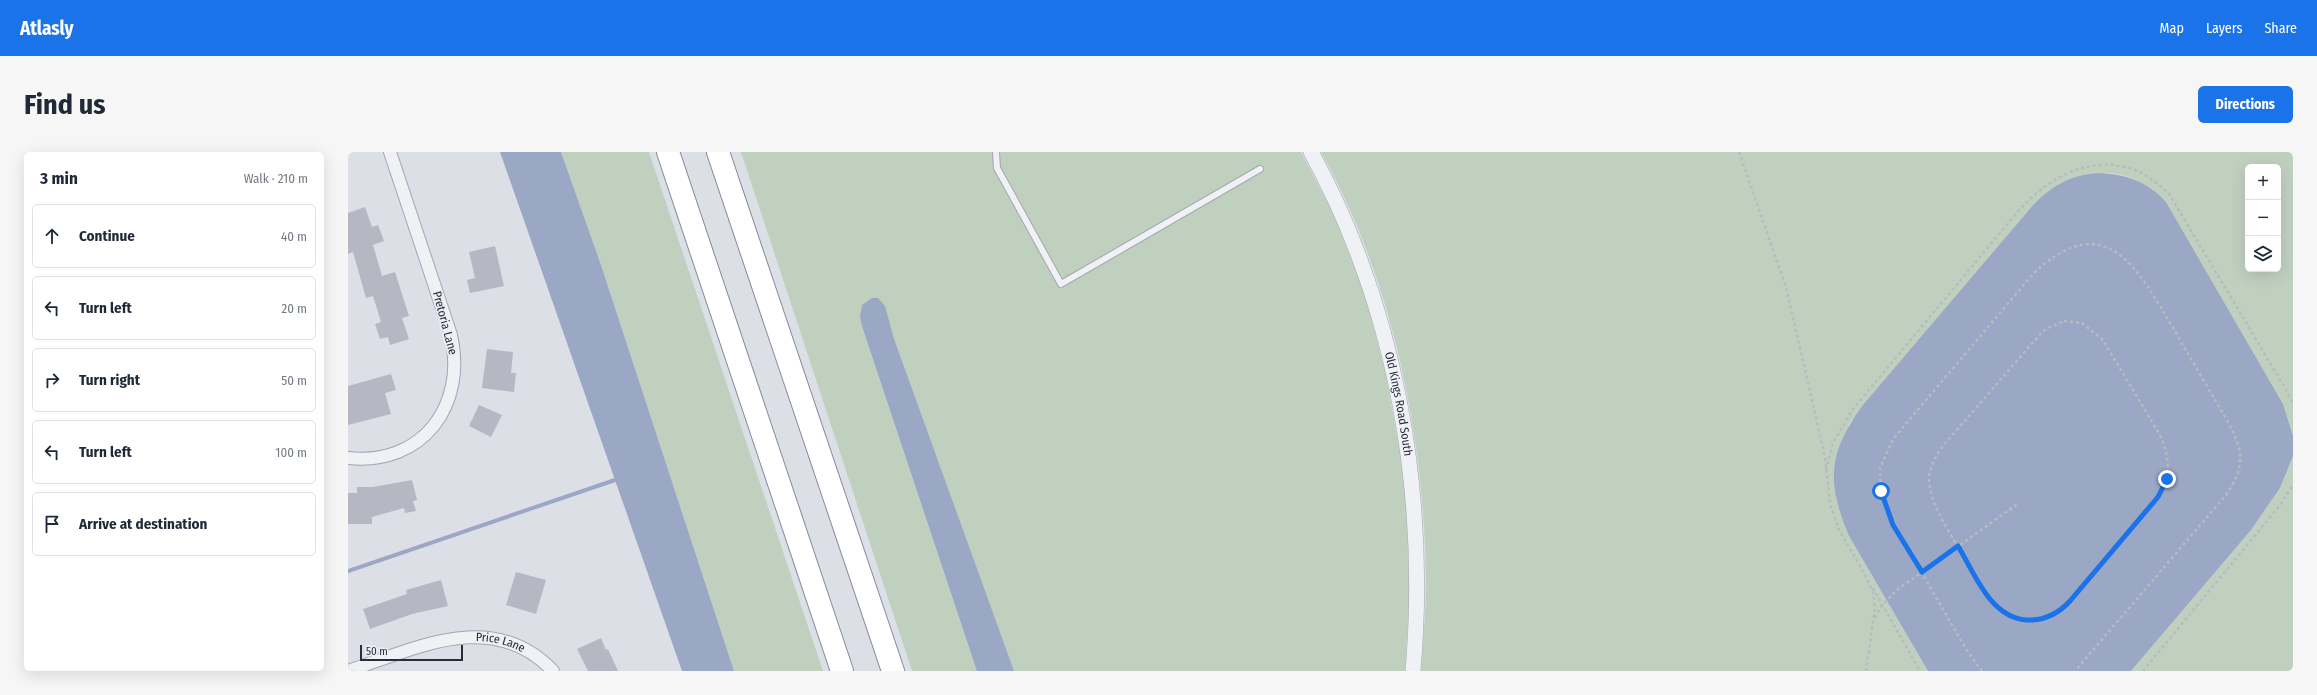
<!DOCTYPE html>
<html lang="en">
<head>
<meta charset="utf-8">
<style>
  :root { --surface:#fff; --page:#f6f6f7; --text:#1f2937; --muted:#747a83; --line:#e0e1e3; --accent:#1a73e8 }
  body { margin:0; font-family:"Fira Sans Condensed",sans-serif; background:var(--page); color:var(--text) }
  .controls { position:absolute; right:12px; top:12px; display:grid; overflow:hidden; border-radius:6px; box-shadow:0 4px 16px #0002 }
  .controls button { width:36px; height:36px; display:grid; place-items:center; padding:0; border:0; border-bottom:1px solid var(--line); background:var(--surface); color:var(--text); font:20px sans-serif }
  .scale { position:absolute; left:12px; bottom:10px; width:103px; box-sizing:border-box; padding-left:4px; border:2px solid #282c3c; border-top:0; font-size:11px; line-height:14px; white-space:nowrap; color:#282c3c; -webkit-text-stroke:3px #edeef4; paint-order:stroke }
  .stop { position:absolute; width:12px; height:12px; margin:-9px; border:3px solid #1a73e8; border-radius:50%; background:#fff }
  .stop.end { background:#1a73e8; border-color:#fff; box-shadow:0 1px 4px #0008 }
  .list { margin:0; padding:0; list-style:none }
  h2 { display:flex; justify-content:space-between; align-items:center; height:52px; margin:0; padding:0 16px; font-size:17px }
  h2 small { font-size:13px; font-weight:400; color:var(--muted) }
  .list li { display:grid; grid-template-columns:26px 1fr auto; gap:12px; align-items:center; box-sizing:border-box; height:64px; margin:0 8px 8px; padding:0 8px; border:1px solid var(--line); border-radius:6px }
  .list b { display:block; font-size:15px; white-space:nowrap }
  .list em { font-size:13px; font-style:normal; color:var(--muted) }
  .icon { flex:none; width:22px; height:22px; fill:none; stroke:currentColor; stroke-width:2; stroke-linecap:round; stroke-linejoin:round }
  .map { position:relative; flex:none; width:1945px; height:519px; overflow:hidden; border-radius:6px }
  header { display:flex; align-items:center; gap:24px; box-sizing:border-box; height:56px; padding:0 20px; background:var(--accent); color:#fff }
  header strong { font-size:19px }
  nav { display:flex; gap:22px; margin-inline-start:auto; font-size:14px }
  .intro { display:flex; align-items:center; justify-content:space-between; box-sizing:border-box; height:96px; padding:0 24px }
  h1 { margin:0; font-size:28px }
  .button { padding:10px 18px; border-radius:6px; background:var(--accent); color:#fff; font-size:14px; font-weight:700 }
  main { display:flex; gap:24px; padding:0 24px }
  aside { flex:1; background:var(--surface); border-radius:6px; box-shadow:0 4px 16px #0002 }
  .map>svg:first-child { display:block }
</style>
</head>
<body>
<header>
<strong>Atlasly</strong>
<nav><a>Map</a><a>Layers</a><a>Share</a></nav>
</header>
<div class="intro"><h1>Find us</h1><a class="button">Directions</a></div>
<main>
<aside>
<h2>3 min<small>Walk · 210 m</small></h2>
<ul class="list">
<li><svg class="icon" aria-label="ahead" viewBox="0 0 24 24"><path d="M12 20V5M6 11l6-6 6 6"/></svg><div><b>Continue</b></div><em>40 m</em></li>
<li><svg class="icon" aria-label="left" viewBox="0 0 24 24"><path d="M17 20v-9H6M10 6l-5 5 5 5"/></svg><div><b>Turn left</b></div><em>20 m</em></li>
<li><svg class="icon" aria-label="right" viewBox="0 0 24 24"><path d="M7 20v-9h11M14 6l5 5-5 5"/></svg><div><b>Turn right</b></div><em>50 m</em></li>
<li><svg class="icon" aria-label="left" viewBox="0 0 24 24"><path d="M17 20v-9H6M10 6l-5 5 5 5"/></svg><div><b>Turn left</b></div><em>100 m</em></li>
<li><svg class="icon" aria-label="arrive" viewBox="0 0 24 24"><path d="M6 21V4h12l-3 4 3 4H6"/></svg><div><b>Arrive at destination</b></div></li>
</ul>
</aside>
<div class="map">
<svg width="1945" height="519" viewBox="0 0 1945 519">
  <rect width="100%" height="100%" fill="#dddfe6"/>
  <g fill="#c0d0bf" fill-rule="evenodd">
    <path d="M 213,0 L 301,0 L 475,519 L 386,519 L 253,113 Z"/>
    <path d="M 393,0 L 953,0 L 986,63 L 1017,143 L 1037,219 L 1059,339 L 1062,436 L 1057,519 L 564,519 Z"/>
    <path d="M 973,0 L 1945,0 L 1945,284 L 1935,252 L 1818,50 C 1781,8 1724,14 1686,52 L 1501,272 L 1490,352 L 1501,384 L 1580,519 L 1073,519 C 1075,489 1078,459 1078,428 C 1076,282 1045,129 973,0 ZM 1900,15 L 1930,15 L 1930,117 L 1900,117 Z"/>
    <path d="M 1945,304 L 1945,519 L 1783,519 L 1903,378 L 1932,336 Z"/>
  </g>
  <g fill="#9aa7c5">
    <path d="M 152,0 L 213,0 L 253,113 L 386,519 L 334,519 Z"/>
    <path d="M 1750,21 C 1778,22 1799,29 1818,50 L 1935,252 L 1945,284 L 1945,304 L 1932,336 L 1903,378 L 1783,519 L 1580,519 L 1501,384 C 1478,329 1480,301 1515,253 L 1686,52 C 1705,33 1723,23 1750,21 Z"/>
    <path d="M 524,146 L 530,146 L 537,154 L 546,187 L 666,519 L 629,519 L 514,174 L 512,165 L 514,153 Z"/>
  </g>
  <g fill="none" stroke-linecap="round" stroke-linejoin="round">
    <path stroke="#9aa7c5" stroke-width="4" d="M 0,419 L 267,328"/>
  </g>
  <g fill="#b5b8c3">
    <path d="M 17,55 L 24,75 L 30,73 L 36,89 L 25,93 L 34,124 L 47,120 L 61,164 L 54,166 L 61,187 L 42,193 L 40,185 L 32,187 L 27,172 L 33,170 L 25,144 L 18,146 L 5,100 L 0,102 L 0,61 Z"/>
    <path d="M 147,94 L 156,134 L 122,141 L 119,128 L 127,126 L 121,100 Z"/>
    <path d="M 139,197 L 165,200 L 163,221 L 168,221 L 166,240 L 134,236 Z"/>
    <path d="M 43,222 L 48,238 L 37,241 L 43,262 L 0,273 L 0,234 Z"/>
    <path d="M 131,253 L 154,263 L 143,285 L 121,274 Z"/>
    <path d="M 64,328 L 69,348 L 65,349 L 68,359 L 57,361 L 56,356 L 24,365 L 24,372 L 0,372 L 0,341 L 9,341 L 9,335 L 25,335 Z"/>
    <path d="M 168,420 L 198,428 L 188,462 L 158,453 Z"/>
    <path d="M 93,428 L 100,454 L 64,462 L 22,477 L 15,457 L 59,442 L 58,438 Z"/>
    <path d="M 253,486 L 258,498 L 260,497 L 270,519 L 240,519 L 229,497 Z"/>
  </g>
  <g fill="none" stroke-linecap="round" stroke-linejoin="round">
    <defs>
      <path id="service" d="M 648,0 L 649,16 L 713,132 L 912,17"/>
      <g id="minor">
        <path d="M 0,306 C 75,314 119,253 103,183 L 42,0"/>
        <path id="s1" d="M 0,519 C 69,496 145,456 205,519"/>
      </g>
      <g id="tertiary">
        <path id="s2" d="M 963,0 C 1049,157 1080,342 1065,519"/>
      </g>
      <g id="motorway">
        <path d="M 320,0 L 494,519"/>
        <path d="M 370,0 L 545,519"/>
      </g>
    </defs>
    <use href="#service" stroke="#a3a6b0" stroke-width="8"/>
    <use href="#minor" stroke="#a3a6b0" stroke-width="14"/>
    <use href="#tertiary" stroke="#a3a6b0" stroke-width="16"/>
    <use href="#motorway" stroke="#868b9c" stroke-width="24"/>
    <g stroke="#b8bac1" stroke-width="2.5" stroke-dasharray="3 3" stroke-linecap="butt">
      <path d="M 1391,0 L 1438,135 L 1477,305 L 1482,352 L 1491,378 L 1515,419 L 1525,440 L 1527,456 L 1518,519"/>
      <path d="M 1716,169 L 1734,171 L 1755,188 L 1812,283 C 1822,306 1823,324 1810,345 L 1722,449 C 1710,461 1696,469 1679,468 C 1643,465 1628,425 1612,398 C 1600,377 1583,354 1581,329 C 1581,316 1587,306 1594,295 L 1693,181 L 1700,176 Z"/>
      <path d="M 1478,318 L 1485,291 L 1505,257 L 1672,57 C 1703,24 1744,1 1790,19 C 1801,24 1810,33 1820,40 L 1937,236 L 1945,252"/>
      <path d="M 1525,436 L 1572,519"/>
      <path d="M 1527,466 L 1534,453 L 1549,438 L 1671,351"/>
      <path d="M 1634,519 L 1618,497 L 1539,361 L 1533,339 L 1532,316 L 1545,287 L 1685,122 C 1757,54 1789,115 1825,176 C 1843,207 1862,239 1880,270 C 1896,300 1897,315 1878,343 L 1727,519"/>
      <path d="M 1795,519 L 1933,352 L 1945,332"/>
    </g>
    <use href="#service" stroke="#f0f1f5" stroke-width="6"/>
    <use href="#minor" stroke="#f0f1f5" stroke-width="12"/>
    <use href="#tertiary" stroke="#f0f1f5" stroke-width="15"/>
    <use href="#motorway" stroke="#fff" stroke-width="22"/>
  </g>
  <g fill="none" stroke-linecap="round" stroke-linejoin="round">
    <path stroke="#1a73e8" stroke-width="5" d="M 1533,339 L 1545,373 L 1574,420 L 1610,394 C 1627,422 1642,465 1678,468 C 1696,469 1710,462 1722,449 L 1810,345 L 1819,327"/>
  </g>
  <g text-anchor="middle" stroke-width="3.5" stroke-linejoin="round" paint-order="stroke">
    <g font-size="12" fill="#282c3c" stroke="#edeef4">
      <text transform="translate(97 171) rotate(75)" y="4">Pretoria Lane</text>
      <text dy="4" stroke="none"><textPath href="#s2" startOffset="268">Old Kings Road South</textPath></text>
      <text dy="4" stroke="none"><textPath href="#s1" startOffset="158">Price Lane</textPath></text>
    </g>
  </g>
</svg>
<div class="controls">
<button>+</button>
<button>−</button>
<button><svg class="icon" aria-label="layers" viewBox="0 0 24 24"><path d="M12 4l9 5-9 5-9-5zM3 14l9 5 9-5"/></svg></button>
</div>
<div class="scale">50 m</div>
<div class="stop" style="left:1533px;top:339px"></div>
<div class="stop end" style="left:1819px;top:327px"></div>
</div>
</main>
</body>
</html>
